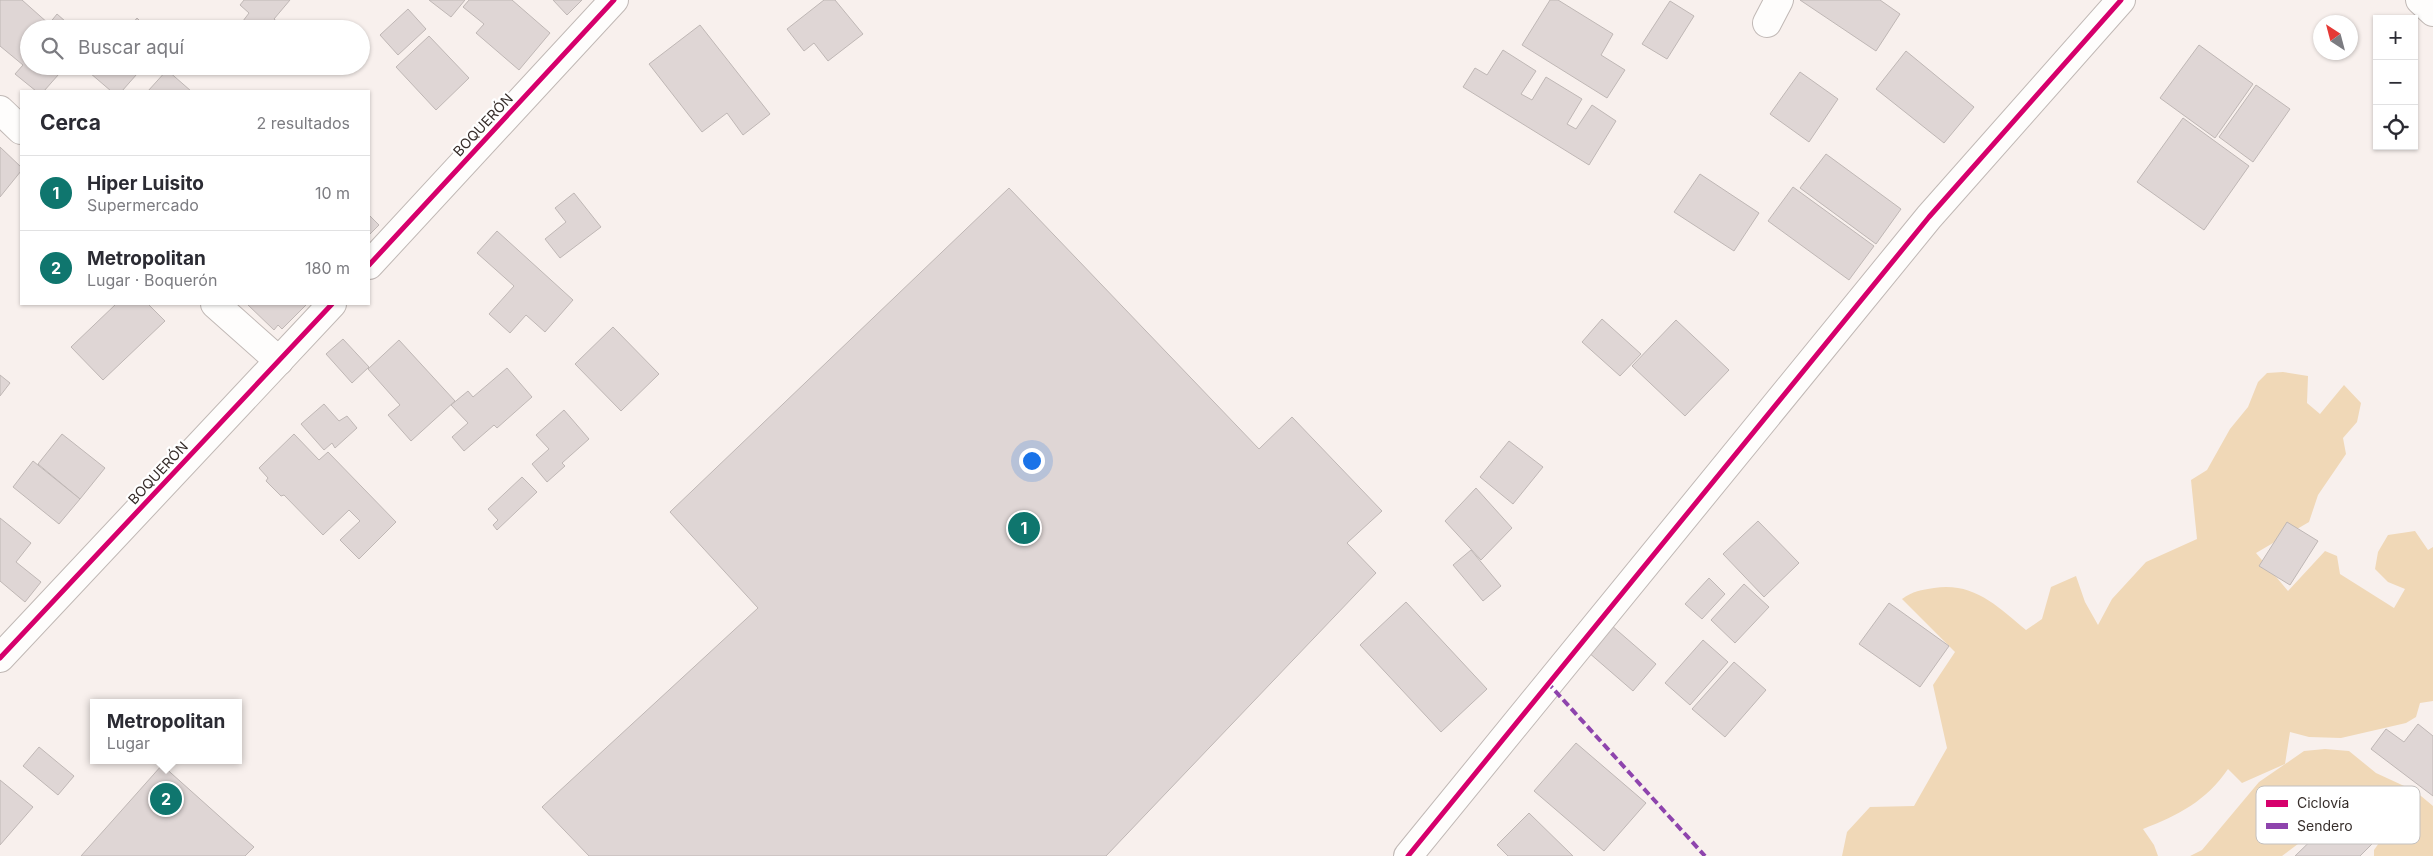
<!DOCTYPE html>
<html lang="es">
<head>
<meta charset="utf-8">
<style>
  :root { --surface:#fff; --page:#f2f2f3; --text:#2b2b33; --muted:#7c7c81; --line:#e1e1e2; --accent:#0f766e }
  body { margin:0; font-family:Inter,sans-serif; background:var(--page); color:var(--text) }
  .controls { position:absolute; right:15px; top:15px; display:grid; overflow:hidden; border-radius:0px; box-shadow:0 1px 4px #0004 }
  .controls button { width:45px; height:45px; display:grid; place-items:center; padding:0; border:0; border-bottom:1px solid var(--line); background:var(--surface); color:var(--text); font:25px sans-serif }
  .compass { position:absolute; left:2313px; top:15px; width:45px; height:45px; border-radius:50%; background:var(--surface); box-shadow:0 1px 4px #0004; rotate:324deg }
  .you { position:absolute; left:1031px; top:460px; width:18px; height:18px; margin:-12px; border:4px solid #fff; border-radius:50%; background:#1a73e8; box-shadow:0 0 0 8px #1a73e833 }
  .badge { display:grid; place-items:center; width:32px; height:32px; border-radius:50%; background:var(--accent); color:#fff; font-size:16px; font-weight:700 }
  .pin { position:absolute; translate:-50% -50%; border:2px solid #fff; box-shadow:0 1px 5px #0006 }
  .popup { position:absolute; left:90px; top:699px; width:152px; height:65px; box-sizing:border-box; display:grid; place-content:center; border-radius:0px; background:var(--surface); filter:drop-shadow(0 1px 4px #0005); font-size:16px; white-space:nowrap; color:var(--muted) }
  .popup b { font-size:19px; color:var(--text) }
  .popup::after { content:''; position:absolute; left:50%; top:100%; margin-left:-10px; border:10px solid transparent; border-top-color:var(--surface) }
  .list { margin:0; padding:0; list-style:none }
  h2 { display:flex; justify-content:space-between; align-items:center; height:65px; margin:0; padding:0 20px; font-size:21px }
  h2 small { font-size:16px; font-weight:400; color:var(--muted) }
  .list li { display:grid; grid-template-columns:32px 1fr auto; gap:15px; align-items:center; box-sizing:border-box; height:75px; padding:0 20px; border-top:1px solid var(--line) }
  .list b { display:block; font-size:19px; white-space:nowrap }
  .list p { margin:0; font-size:16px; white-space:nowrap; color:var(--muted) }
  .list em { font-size:16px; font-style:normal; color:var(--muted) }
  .icon { flex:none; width:28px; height:28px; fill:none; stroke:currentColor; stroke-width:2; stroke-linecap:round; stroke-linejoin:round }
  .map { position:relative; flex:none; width:2433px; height:856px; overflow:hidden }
  .search { position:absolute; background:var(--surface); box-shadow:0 1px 4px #0004; left:20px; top:20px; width:350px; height:55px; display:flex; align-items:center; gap:12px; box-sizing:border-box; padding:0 18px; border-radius:28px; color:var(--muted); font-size:19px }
  .panel { position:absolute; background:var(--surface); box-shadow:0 1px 4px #0004; left:20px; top:90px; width:350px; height:215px; border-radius:0px }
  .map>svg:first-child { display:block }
</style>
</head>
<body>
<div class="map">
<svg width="2433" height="856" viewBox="0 0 2433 856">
  <rect width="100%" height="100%" fill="#f8f0ed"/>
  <g fill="#f0d8b7">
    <path d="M 2283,372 L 2308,376 L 2307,403 L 2320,414 L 2344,385 L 2361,403 L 2357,422 L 2343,438 L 2346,454 L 2318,495 L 2309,522 L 2256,553 L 2288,591 L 2325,551 L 2337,556 L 2340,574 L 2394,608 L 2405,589 L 2388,582 L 2375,569 L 2378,552 L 2388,535 L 2415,531 L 2428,550 L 2433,547 L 2433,701 L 2420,703 L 2416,717 L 2406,723 L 2341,738 L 2309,737 L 2290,732 L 2285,764 L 2242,783 L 2228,769 C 2206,801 2179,815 2143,829 L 2154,845 L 2158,856 L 1842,856 L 1847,832 L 1870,807 L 1914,806 L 1947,748 L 1933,685 L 1955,652 L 1902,599 C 1913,591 1921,590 1934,588 C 1974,582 1997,606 2026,630 L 2042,619 L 2051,587 L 2076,576 L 2085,602 L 2098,625 L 2112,599 L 2146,562 L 2197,539 L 2191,480 L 2207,470 L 2230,429 L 2248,407 L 2258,382 L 2267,373 Z"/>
    <path d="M 2325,749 L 2349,751 L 2376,773 L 2415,791 L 2433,806 L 2433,856 L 2374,856 L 2374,850 L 2393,823 L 2382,809 L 2369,816 L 2364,797 L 2351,795 L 2351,804 L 2282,856 L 2190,856 L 2202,850 L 2259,782 L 2304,751 Z"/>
  </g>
  <g fill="#dfd6d5" stroke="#bfb7b5">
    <path d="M 0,0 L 22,0 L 49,24 L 57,14 L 74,29 L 29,29 L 29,66 L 66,66 L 44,91 L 36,91 L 15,74 L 23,65 L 0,46 Z"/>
    <path d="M 244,0 L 290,0 L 274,19 L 281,25 L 278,29 L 237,29 L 249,13 L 240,5 Z"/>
    <path d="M 429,0 L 465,0 L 451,17 Z"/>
    <path d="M 469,0 L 512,0 L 550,33 L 519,70 L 476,33 L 484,24 L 463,7 Z"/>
    <path d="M 553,0 L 582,0 L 567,15 Z"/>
    <path d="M 824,0 L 835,0 L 863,34 L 828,61 L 814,43 L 804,51 L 787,29 Z"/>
    <path d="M 1550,0 L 1558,0 L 1613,34 L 1601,55 L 1625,70 L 1607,98 L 1522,45 Z"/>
    <path d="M 1800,0 L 1880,0 L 1900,14 L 1876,51 Z"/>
    <path d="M 1670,1 L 1694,16 L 1667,59 L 1642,44 Z"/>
    <path d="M 408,9 L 426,29 L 398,55 L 380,35 Z"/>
    <path d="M 137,18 L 148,29 L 128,29 Z"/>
    <path d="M 169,21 L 178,29 L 163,29 Z"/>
    <path d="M 700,25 L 770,114 L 743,135 L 727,113 L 702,132 L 649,64 Z"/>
    <path d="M 429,36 L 469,78 L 436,110 L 396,67 Z"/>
    <path d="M 2199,45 L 2253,84 L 2215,138 L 2160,98 Z"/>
    <path d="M 1503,50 L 1536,71 L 1521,94 L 1532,100 L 1546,77 L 1582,99 L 1567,124 L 1576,129 L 1592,105 L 1616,121 L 1589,165 L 1463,87 L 1475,68 L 1487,75 Z"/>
    <path d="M 1906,51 L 1974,107 L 1944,143 L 1876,89 Z"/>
    <path d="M 95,66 L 144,66 L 122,91 L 111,91 L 90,73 Z"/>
    <path d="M 167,70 L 191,91 L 148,91 Z"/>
    <path d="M 1800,72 L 1838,99 L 1809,142 L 1770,114 Z"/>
    <path d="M 2256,85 L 2290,109 L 2253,162 L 2219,137 Z"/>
    <path d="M 2183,118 L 2249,166 L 2204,230 L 2137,182 Z"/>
    <path d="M 0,147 L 21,167 L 21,171 L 0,197 Z"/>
    <path d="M 1826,154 L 1901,209 L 1876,244 L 1800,188 Z"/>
    <path d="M 1700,174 L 1759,213 L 1734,251 L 1674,212 Z"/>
    <path d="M 1793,187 L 1874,246 L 1849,280 L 1768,221 Z"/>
    <path d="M 1009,188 L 1259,449 L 1292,417 L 1382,511 L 1347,543 L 1376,573 L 1106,856 L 589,856 L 542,807 L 758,608 L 670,512 Z"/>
    <path d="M 574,193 L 601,227 L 560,258 L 545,239 L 566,222 L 555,208 Z"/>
    <path d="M 369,215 L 379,225 L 369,235 Z"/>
    <path d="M 497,231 L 573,300 L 545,332 L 526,315 L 510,333 L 489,314 L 514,286 L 477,253 Z"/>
    <path d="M 116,304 L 148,304 L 165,321 L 103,380 L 71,347 Z"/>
    <path d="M 247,304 L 307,304 L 282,329 L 278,325 L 274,330 Z"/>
    <path d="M 1602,319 L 1641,354 L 1620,376 L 1582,342 Z"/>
    <path d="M 1676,320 L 1729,370 L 1685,416 L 1632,366 Z"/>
    <path d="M 613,327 L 659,374 L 621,411 L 575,364 Z"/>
    <path d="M 343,339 L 369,367 L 352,383 L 326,354 Z"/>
    <path d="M 399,340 L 455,401 L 411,441 L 388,415 L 400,405 L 368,369 Z"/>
    <path d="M 507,368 L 532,397 L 497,428 L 494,425 L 464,451 L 452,437 L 468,423 L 451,405 L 468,391 L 473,397 Z"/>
    <path d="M 0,375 L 10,383 L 0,396 Z"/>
    <path d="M 324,404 L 339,421 L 347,416 L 357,428 L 335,448 L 332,443 L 324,450 L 301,424 Z"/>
    <path d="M 564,410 L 589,439 L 562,463 L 565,466 L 547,482 L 532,464 L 549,449 L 536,435 Z"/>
    <path d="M 62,434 L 105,468 L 80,499 L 38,464 Z"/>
    <path d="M 294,434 L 319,460 L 328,452 L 396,522 L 359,559 L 340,540 L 360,521 L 349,510 L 323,535 L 284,495 L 281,496 L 266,481 L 268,478 L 259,468 Z"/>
    <path d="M 1509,441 L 1543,467 L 1513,504 L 1480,477 Z"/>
    <path d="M 33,461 L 80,499 L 59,524 L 13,487 Z"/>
    <path d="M 522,477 L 537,492 L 497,530 L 493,525 L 498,520 L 488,509 Z"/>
    <path d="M 1476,488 L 1512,528 L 1481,560 L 1445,521 Z"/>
    <path d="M 0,518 L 31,543 L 16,562 L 41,582 L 25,602 L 0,581 Z"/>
    <path d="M 1758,521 L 1799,563 L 1764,597 L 1723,554 Z"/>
    <path d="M 2287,522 L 2318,541 L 2290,585 L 2259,566 Z"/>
    <path d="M 1471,550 L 1501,586 L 1483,601 L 1453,565 Z"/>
    <path d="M 1709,578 L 1725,594 L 1702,619 L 1685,604 Z"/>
    <path d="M 1744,584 L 1769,607 L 1735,643 L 1711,620 Z"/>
    <path d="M 1406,602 L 1487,689 L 1441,732 L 1360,645 Z"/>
    <path d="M 1889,603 L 1949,646 L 1920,687 L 1859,644 Z"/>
    <path d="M 1611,625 L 1656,664 L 1633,691 L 1588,652 Z"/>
    <path d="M 1703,640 L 1728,662 L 1690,705 L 1665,683 Z"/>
    <path d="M 1734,662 L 1766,690 L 1725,737 L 1692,709 Z"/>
    <path d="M 2418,724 L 2433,736 L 2433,796 L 2371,749 L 2386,729 L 2404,742 Z"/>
    <path d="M 1576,743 L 1646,803 L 1604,851 L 1534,791 Z"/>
    <path d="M 39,747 L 74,776 L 58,795 L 23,766 Z"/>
    <path d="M 162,765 L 238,833 L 254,847 L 245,856 L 81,856 Z"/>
    <path d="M 0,780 L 33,807 L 0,845 Z"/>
    <path d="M 2356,797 L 2387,829 L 2360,856 L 2295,856 Z"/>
    <path d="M 1529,813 L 1573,856 L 1508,856 L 1497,845 Z"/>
  </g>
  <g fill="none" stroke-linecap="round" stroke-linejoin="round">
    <defs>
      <g id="minor">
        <path d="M 2420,0 L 2433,12"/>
        <path d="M 1767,23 L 1779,0"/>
        <path d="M 0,110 L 21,130"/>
        <path d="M 369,265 L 614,0"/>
        <path d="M 215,304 L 279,361"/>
        <path d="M 0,658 L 332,304"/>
        <path d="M 1408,856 L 1929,217 L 2121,0"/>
      </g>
    </defs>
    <use href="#minor" stroke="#c0b8b5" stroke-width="30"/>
    <use href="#minor" stroke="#fefdfc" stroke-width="28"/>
    <path stroke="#8e44ad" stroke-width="4" stroke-dasharray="8 4" stroke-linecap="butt" d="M 1547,682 L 1705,856"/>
    <defs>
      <g id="cycleway">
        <path d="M 369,265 L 614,0"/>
        <path d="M 0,658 L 332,304"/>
        <path d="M 1408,856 L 1929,217 L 2121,0"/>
      </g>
    </defs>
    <use href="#cycleway" stroke="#fff" stroke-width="8"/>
    <use href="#cycleway" stroke="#d6006c" stroke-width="5"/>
  </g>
  <g text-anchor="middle" stroke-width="4.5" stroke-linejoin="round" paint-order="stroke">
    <g font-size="14" fill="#372e2b" stroke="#fff">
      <text transform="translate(483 125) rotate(-47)" y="5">BOQUERÓN</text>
      <text transform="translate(158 473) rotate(-47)" y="5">BOQUERÓN</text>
    </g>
  </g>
  <rect x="2256" y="786" width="164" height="58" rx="8" fill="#fff" stroke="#c3c0bf" stroke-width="1"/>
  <rect x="2266" y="800" width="22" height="7" fill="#d6006c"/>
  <rect x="2266" y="823" width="22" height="6" fill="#8e44ad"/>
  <g font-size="14" fill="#372e2b">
    <text x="2297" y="808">Ciclovía</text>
    <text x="2297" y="831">Sendero</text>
  </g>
</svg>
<div class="controls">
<button>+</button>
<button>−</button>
<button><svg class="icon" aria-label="locate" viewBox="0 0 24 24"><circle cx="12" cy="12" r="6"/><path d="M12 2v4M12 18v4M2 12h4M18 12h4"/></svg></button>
</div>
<svg class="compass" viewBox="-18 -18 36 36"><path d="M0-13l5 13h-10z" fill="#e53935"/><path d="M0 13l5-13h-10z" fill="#7c7c81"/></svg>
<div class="you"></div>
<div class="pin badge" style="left:1024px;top:528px">1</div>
<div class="pin badge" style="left:166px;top:799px">2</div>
<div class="popup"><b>Metropolitan</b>Lugar</div>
<div class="search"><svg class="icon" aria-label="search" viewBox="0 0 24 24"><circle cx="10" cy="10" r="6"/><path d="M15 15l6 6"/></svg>Buscar aquí</div>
<section class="panel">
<h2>Cerca<small>2 resultados</small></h2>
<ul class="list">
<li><span class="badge">1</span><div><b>Hiper Luisito</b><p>Supermercado</p></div><em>10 m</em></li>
<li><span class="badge">2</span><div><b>Metropolitan</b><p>Lugar · Boquerón</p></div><em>180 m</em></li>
</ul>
</section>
</div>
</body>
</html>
